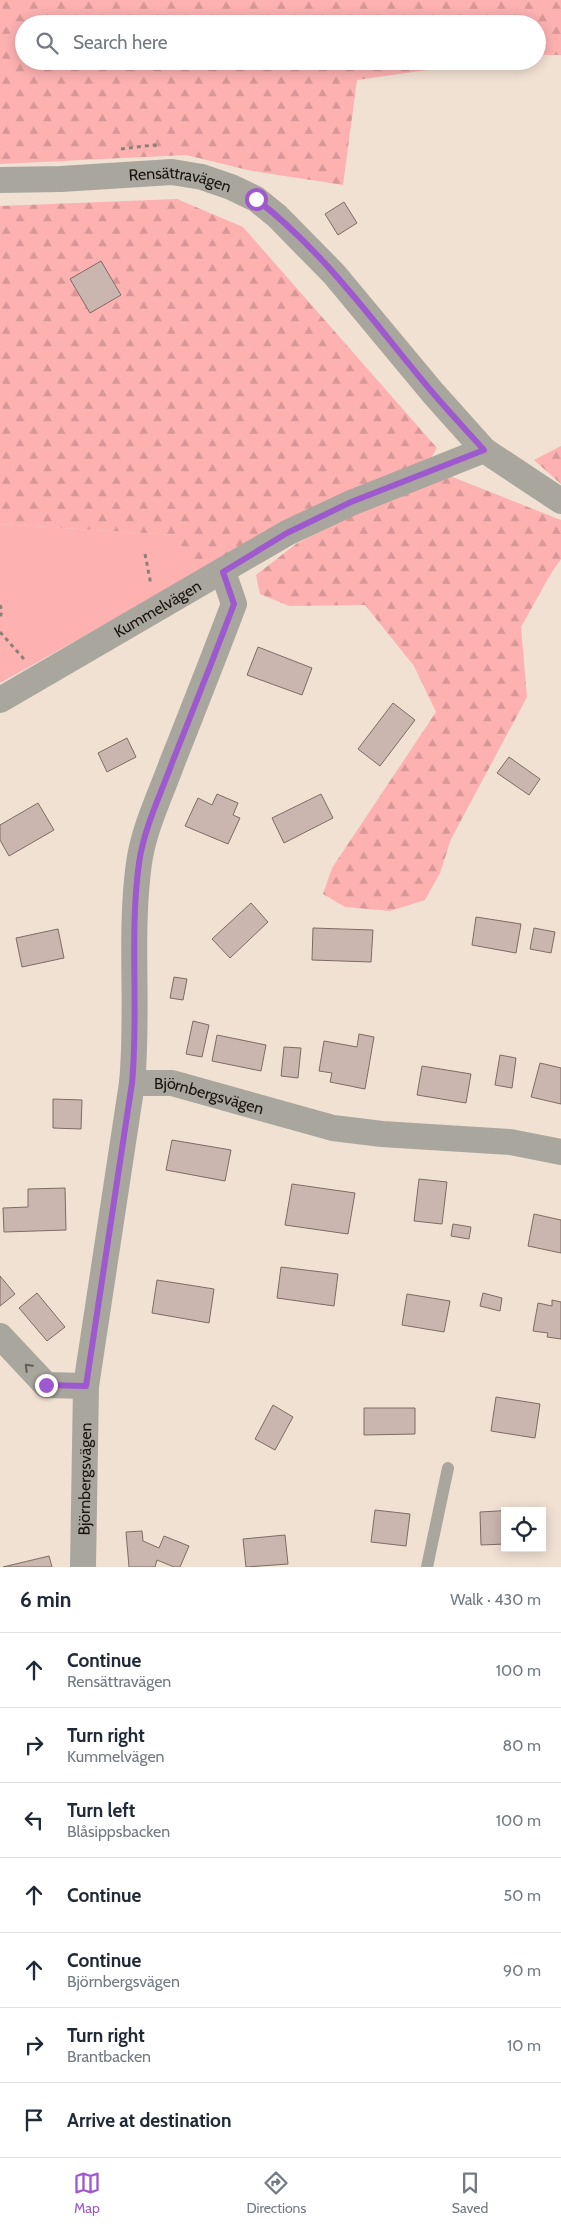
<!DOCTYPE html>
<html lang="en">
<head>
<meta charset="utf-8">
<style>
  :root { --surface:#fff; --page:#f2f2f3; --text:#1f2937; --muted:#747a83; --line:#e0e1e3; --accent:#9f59ce }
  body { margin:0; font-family:Cabin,sans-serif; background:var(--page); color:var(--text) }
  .controls { position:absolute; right:15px; bottom:15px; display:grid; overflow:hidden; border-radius:0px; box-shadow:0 2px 12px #0003 }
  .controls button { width:45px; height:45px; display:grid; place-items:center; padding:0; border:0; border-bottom:1px solid var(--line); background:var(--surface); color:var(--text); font:25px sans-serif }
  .stop { position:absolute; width:15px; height:15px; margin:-11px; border:4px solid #9f59ce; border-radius:50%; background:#fff }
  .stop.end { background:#9f59ce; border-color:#fff; box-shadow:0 1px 5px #0008 }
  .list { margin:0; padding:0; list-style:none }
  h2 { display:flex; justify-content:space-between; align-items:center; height:65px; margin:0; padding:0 20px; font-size:21px }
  h2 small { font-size:16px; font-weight:400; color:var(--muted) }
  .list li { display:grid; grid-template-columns:32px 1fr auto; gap:15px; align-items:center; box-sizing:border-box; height:75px; padding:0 20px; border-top:1px solid var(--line) }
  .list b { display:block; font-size:19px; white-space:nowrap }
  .list p { margin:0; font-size:16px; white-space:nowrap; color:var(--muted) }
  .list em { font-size:16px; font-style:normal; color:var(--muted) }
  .icon { flex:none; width:28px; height:28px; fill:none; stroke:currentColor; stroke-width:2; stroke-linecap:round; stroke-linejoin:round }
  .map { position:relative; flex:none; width:561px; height:1567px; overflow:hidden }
  .search { position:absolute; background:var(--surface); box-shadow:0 2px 12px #0003; left:15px; right:15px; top:15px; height:55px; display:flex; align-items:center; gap:12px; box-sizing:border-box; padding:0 18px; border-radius:28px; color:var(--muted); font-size:19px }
  .sheet { height:590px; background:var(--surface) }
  nav { display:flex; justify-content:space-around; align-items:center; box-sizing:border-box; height:70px; border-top:1px solid var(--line); background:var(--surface); font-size:14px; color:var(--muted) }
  nav a { display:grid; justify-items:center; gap:2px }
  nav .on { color:var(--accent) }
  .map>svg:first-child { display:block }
</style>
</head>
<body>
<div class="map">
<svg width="561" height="1567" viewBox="0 0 561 1567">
  <defs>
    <pattern id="forest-firs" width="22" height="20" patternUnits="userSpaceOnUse" patternTransform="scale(1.25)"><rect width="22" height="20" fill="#fdb1b1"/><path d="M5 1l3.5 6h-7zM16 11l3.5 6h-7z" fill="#d89797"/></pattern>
  </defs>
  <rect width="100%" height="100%" fill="#f1e1d3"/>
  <path fill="#fdb1b1" d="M 0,524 L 176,535 L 197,573 L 0,683 Z"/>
  <g fill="url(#forest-firs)">
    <path d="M 0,0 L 561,0 L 561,55 L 537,55 L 537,24 L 24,24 L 24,61 L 491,61 L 357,80 L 343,185 L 252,171 L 186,155 L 0,164 Z"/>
    <path d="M 177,199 L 243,227 L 437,448 L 424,469 L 197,573 L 175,535 L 0,524 L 0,206 Z"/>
    <path d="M 561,446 L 561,484 L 534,460 Z"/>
    <path d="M 450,476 L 561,520 L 561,559 L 550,575 L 521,627 L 527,697 L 451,839 L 440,873 L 425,900 L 390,911 L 345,907 L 323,894 L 332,868 L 436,712 L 414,666 L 365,605 L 289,606 L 260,594 L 256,575 L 296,544 L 358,512 Z"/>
  </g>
  <g fill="#cbb6af" stroke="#7e6b64">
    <path d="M 344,202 L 357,223 L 338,235 L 325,214 Z"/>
    <path d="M 101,261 L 121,295 L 90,313 L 70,279 Z"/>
    <path d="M 258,647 L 312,668 L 302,695 L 247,675 Z"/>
    <path d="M 393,703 L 415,720 L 380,766 L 358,749 Z"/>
    <path d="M 127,738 L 136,757 L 107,772 L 98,753 Z"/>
    <path d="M 509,757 L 540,779 L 529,795 L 497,773 Z"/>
    <path d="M 217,794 L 238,803 L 233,815 L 240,818 L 228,844 L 185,826 L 198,798 L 212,805 Z"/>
    <path d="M 321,794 L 333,818 L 284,843 L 272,818 Z"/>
    <path d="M 38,803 L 54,830 L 9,856 L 0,840 L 0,825 Z"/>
    <path d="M 251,903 L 268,922 L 230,958 L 212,939 Z"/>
    <path d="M 476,917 L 521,924 L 516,953 L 472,945 Z"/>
    <path d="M 313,928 L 373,930 L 371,962 L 312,960 Z"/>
    <path d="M 534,928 L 555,932 L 551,953 L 530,949 Z"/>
    <path d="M 58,929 L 64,958 L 22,967 L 16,938 Z"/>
    <path d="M 174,977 L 187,979 L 183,1000 L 170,998 Z"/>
    <path d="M 193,1021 L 209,1025 L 202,1057 L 186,1054 Z"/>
    <path d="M 359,1034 L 374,1037 L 365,1089 L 330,1082 L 332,1073 L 319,1071 L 324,1041 L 357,1047 Z"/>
    <path d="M 217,1035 L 266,1045 L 261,1071 L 212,1061 Z"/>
    <path d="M 284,1047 L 301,1048 L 298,1078 L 281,1076 Z"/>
    <path d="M 500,1055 L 516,1058 L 512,1088 L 495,1085 Z"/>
    <path d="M 540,1063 L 561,1068 L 561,1104 L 531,1097 Z"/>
    <path d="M 422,1066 L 471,1074 L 466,1103 L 417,1095 Z"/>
    <path d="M 53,1099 L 82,1100 L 81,1129 L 53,1128 Z"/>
    <path d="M 172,1140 L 231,1150 L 225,1181 L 166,1170 Z"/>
    <path d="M 419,1179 L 447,1182 L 442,1224 L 414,1221 Z"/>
    <path d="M 292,1184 L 355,1193 L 348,1234 L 285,1225 Z"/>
    <path d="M 65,1188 L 66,1230 L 4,1232 L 3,1208 L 28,1207 L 28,1189 Z"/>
    <path d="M 534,1214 L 561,1220 L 561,1253 L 528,1246 Z"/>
    <path d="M 453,1224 L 471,1227 L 469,1239 L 451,1236 Z"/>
    <path d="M 281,1267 L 338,1274 L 334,1306 L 277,1298 Z"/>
    <path d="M 0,1276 L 15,1294 L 0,1306 Z"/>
    <path d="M 157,1280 L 214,1289 L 209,1323 L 152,1313 Z"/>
    <path d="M 37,1293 L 65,1327 L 47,1341 L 19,1308 Z"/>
    <path d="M 483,1293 L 502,1298 L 500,1311 L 480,1306 Z"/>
    <path d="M 407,1294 L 450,1301 L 444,1332 L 402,1325 Z"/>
    <path d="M 552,1300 L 561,1302 L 561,1339 L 547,1337 L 548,1333 L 533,1331 L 538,1303 L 552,1306 Z"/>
    <path d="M 496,1397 L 540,1404 L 535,1438 L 491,1431 Z"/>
    <path d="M 273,1405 L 293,1417 L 275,1450 L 255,1439 Z"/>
    <path d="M 364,1408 L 415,1408 L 415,1434 L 364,1435 Z"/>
    <path d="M 375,1510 L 410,1514 L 406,1546 L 371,1542 Z"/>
    <path d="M 516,1510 L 505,1511 L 505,1544 L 481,1545 L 480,1512 Z"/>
    <path d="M 142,1531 L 143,1541 L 159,1548 L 164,1536 L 189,1546 L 180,1567 L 174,1567 L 157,1560 L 155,1567 L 129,1567 L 126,1532 Z"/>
    <path d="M 285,1535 L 288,1564 L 246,1567 L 243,1539 Z"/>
    <path d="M 49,1556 L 52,1567 L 3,1567 Z"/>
  </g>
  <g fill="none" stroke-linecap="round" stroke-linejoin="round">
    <g stroke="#8c8177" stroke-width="3" stroke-dasharray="4 4" stroke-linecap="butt">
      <path d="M 121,149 L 154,145 L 159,147"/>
      <path d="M 145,554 L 151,585"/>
      <path d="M 0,605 L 2,610 L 0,619"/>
      <path d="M 0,632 L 24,659"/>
    </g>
    <path stroke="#a9a69e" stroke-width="12" d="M 427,1567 L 448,1468"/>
    <g stroke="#a9a69e" stroke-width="26">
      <path id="s1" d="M 0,180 L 61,179 L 172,172 L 202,177 L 231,187 L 256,199 L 277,216 L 334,274 L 433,393 L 484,450 L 561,501"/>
      <path id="s2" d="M 0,700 L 287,533 L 351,503 L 484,450"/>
      <path d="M 132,1083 C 139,1010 129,935 139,863 C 144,828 160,796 172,763 C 193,710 214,657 234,604 L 223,572"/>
      <path d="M 0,1336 L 46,1385 L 86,1386"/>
      <path id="s3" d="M 83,1567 L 86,1386 L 132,1083 L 172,1083 L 333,1128 L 382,1134 L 510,1142 L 561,1152"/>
    </g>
  </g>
  <defs><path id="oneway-chevron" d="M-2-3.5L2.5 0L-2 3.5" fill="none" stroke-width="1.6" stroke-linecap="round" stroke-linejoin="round" transform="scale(1.25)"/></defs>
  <use stroke="#625d56" href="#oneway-chevron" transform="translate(28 1367) rotate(-135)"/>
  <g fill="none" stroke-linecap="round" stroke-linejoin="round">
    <path stroke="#9f59ce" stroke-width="6" d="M 46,1385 L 86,1386 L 132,1083 C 139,1010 129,935 139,863 C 144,828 160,796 172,763 C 193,710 214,657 234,604 L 223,572 L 287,533 L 351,502 L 484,450 C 467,431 450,413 433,393 C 377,327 326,253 256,199"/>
  </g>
  <g text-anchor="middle" stroke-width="5" stroke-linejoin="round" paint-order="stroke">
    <g font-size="16" fill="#1a140f" stroke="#fff">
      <text dy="6" stroke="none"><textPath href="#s1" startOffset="181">Rensättravägen</textPath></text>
      <text dy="6" stroke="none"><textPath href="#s2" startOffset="182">Kummelvägen</textPath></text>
      <text dy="6" stroke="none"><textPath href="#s3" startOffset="566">Björnbergsvägen</textPath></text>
      <text dy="6" stroke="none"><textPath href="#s3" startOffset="88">Björnbergsvägen</textPath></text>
    </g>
  </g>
</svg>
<div class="controls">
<button><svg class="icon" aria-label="locate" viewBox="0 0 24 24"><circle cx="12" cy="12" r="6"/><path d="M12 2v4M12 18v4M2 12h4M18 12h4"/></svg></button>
</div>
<div class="stop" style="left:256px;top:199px"></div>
<div class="stop end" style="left:46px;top:1385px"></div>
<div class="search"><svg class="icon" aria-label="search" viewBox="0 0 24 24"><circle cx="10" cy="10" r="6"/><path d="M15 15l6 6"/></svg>Search here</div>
</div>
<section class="sheet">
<h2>6 min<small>Walk · 430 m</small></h2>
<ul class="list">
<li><svg class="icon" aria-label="ahead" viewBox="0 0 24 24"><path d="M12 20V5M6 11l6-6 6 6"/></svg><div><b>Continue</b><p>Rensättravägen</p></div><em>100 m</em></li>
<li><svg class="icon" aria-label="right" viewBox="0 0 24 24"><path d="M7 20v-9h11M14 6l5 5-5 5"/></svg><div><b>Turn right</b><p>Kummelvägen</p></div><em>80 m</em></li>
<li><svg class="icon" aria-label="left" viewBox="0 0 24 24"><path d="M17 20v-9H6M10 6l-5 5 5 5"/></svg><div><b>Turn left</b><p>Blåsippsbacken</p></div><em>100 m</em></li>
<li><svg class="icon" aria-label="ahead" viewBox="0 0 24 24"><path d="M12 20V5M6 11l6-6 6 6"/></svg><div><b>Continue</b></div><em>50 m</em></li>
<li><svg class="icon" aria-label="ahead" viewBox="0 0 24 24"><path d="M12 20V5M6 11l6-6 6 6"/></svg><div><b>Continue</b><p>Björnbergsvägen</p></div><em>90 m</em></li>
<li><svg class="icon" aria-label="right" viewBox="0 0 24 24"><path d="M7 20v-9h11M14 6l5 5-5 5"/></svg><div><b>Turn right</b><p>Brantbacken</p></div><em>10 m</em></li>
<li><svg class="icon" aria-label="arrive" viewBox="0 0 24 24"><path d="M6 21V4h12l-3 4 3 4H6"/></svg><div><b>Arrive at destination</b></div></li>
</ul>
</section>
<nav>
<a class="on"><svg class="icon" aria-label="map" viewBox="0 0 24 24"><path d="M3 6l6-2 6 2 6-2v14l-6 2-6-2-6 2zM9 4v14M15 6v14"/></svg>Map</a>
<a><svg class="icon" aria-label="directions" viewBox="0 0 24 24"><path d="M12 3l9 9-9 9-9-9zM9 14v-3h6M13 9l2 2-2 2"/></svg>Directions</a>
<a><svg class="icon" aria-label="saved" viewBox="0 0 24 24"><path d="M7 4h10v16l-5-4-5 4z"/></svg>Saved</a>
</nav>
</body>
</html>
